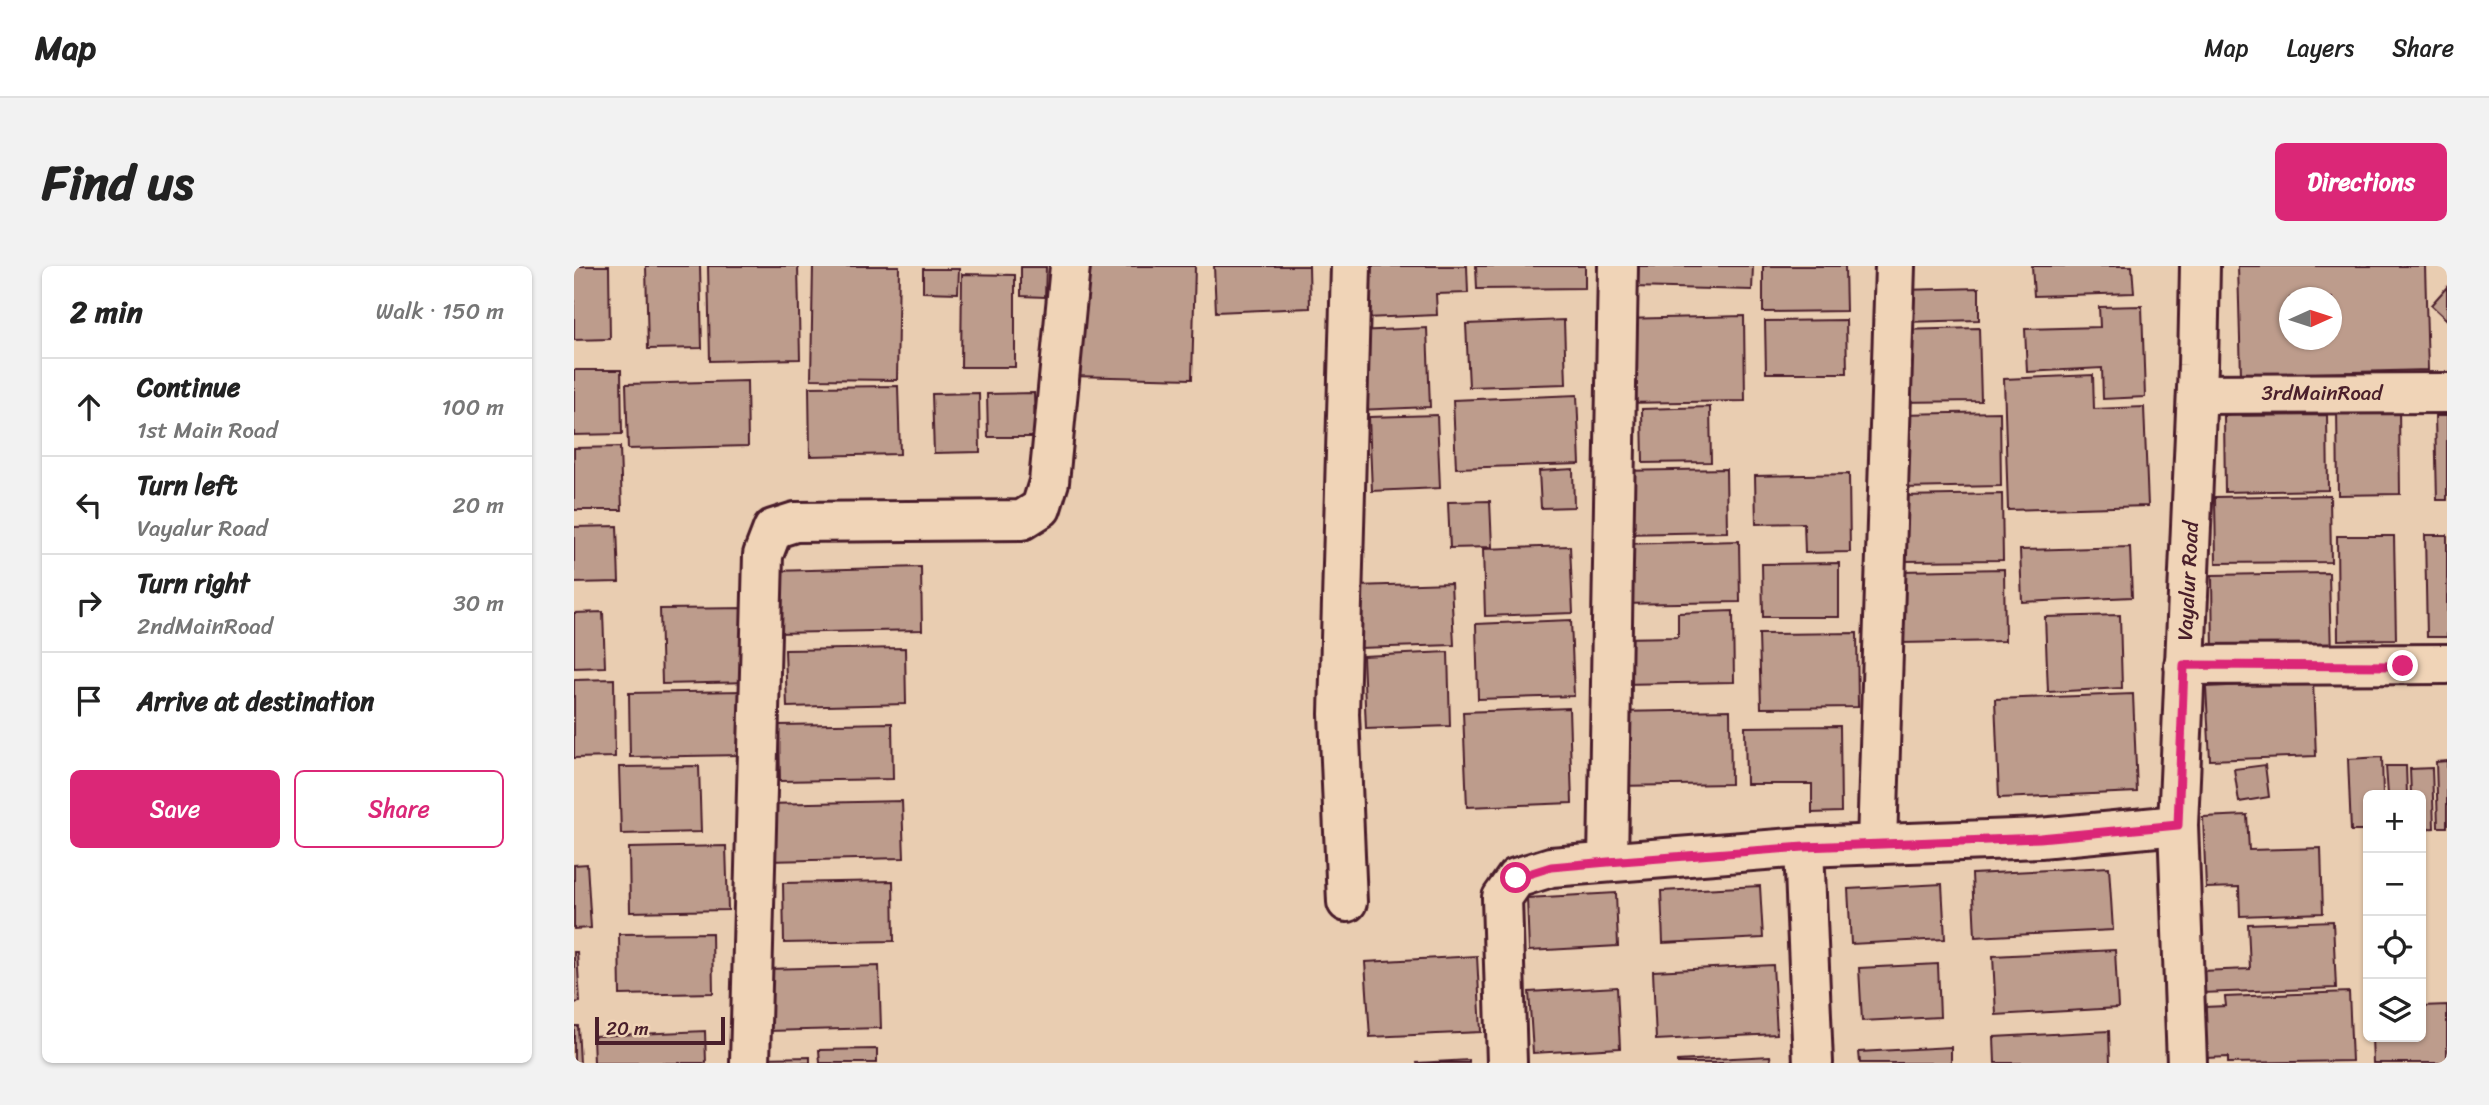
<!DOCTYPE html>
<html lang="en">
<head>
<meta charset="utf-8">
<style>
  :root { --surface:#fff; --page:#f2f2f2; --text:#222; --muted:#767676; --line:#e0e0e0; --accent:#db2777 }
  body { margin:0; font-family:Sriracha,sans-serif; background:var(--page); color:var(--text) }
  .controls { position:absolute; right:21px; bottom:21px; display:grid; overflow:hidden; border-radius:10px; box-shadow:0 2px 5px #0004 }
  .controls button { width:63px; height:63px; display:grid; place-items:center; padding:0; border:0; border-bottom:2px solid var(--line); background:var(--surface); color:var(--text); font:35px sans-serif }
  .compass { position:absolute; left:1705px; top:21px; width:63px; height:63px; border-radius:50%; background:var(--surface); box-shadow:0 2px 5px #0004; rotate:87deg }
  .scale { position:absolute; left:21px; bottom:18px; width:130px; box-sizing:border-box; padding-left:7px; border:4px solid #4a1f2b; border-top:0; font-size:19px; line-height:24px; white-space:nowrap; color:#4a1f2b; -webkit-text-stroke:5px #f0d4b7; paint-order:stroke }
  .stop { position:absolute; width:21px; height:21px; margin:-16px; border:5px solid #db2777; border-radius:50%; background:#fff }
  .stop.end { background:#db2777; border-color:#fff; box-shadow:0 2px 7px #0008 }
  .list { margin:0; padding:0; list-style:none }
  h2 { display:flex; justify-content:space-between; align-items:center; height:91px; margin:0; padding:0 28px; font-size:30px }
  h2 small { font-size:23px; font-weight:400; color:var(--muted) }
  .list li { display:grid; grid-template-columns:46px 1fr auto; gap:21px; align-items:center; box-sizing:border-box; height:98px; padding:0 28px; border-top:2px solid var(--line) }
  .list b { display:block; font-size:26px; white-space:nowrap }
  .list p { margin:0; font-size:23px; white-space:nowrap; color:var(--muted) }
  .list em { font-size:23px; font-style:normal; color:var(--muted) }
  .actions { display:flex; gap:14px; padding:21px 28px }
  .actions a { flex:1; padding:16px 0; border:2px solid var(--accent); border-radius:10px; text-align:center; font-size:24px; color:var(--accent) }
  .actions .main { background:var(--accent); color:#fff }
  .icon { flex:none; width:38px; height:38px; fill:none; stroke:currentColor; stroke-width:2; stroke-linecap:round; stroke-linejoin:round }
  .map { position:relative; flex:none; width:1873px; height:797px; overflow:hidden; border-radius:10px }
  header { display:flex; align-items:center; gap:42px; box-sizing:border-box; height:98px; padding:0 35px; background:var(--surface); border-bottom:2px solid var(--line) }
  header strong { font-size:33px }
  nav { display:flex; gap:38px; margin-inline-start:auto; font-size:24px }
  .intro { display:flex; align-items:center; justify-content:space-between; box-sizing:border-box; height:168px; padding:0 42px }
  h1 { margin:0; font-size:49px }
  .button { padding:18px 32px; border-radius:10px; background:var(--accent); color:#fff; font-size:24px; font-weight:700 }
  main { display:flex; gap:42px; padding:0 42px }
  aside { flex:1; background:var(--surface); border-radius:10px; box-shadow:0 2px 5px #0004 }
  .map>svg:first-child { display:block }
</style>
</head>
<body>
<header>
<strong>Map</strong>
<nav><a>Map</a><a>Layers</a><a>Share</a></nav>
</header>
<div class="intro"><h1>Find us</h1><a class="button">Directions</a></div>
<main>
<aside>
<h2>2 min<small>Walk · 150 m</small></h2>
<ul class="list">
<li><svg class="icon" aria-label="ahead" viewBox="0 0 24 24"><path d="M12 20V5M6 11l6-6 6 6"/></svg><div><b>Continue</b><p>1st Main Road</p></div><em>100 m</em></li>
<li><svg class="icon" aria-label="left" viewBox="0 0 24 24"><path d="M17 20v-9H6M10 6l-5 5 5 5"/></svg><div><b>Turn left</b><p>Vayalur Road</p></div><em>20 m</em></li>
<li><svg class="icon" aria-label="right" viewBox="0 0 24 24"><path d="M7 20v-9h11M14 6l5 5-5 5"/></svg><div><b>Turn right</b><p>2ndMainRoad</p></div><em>30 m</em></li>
<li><svg class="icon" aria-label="arrive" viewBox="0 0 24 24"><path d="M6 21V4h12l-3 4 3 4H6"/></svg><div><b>Arrive at destination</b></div></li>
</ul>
<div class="actions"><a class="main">Save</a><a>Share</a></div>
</aside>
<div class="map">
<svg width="1873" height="797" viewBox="0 0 1873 797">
  <rect width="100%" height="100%" fill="#e9cdb1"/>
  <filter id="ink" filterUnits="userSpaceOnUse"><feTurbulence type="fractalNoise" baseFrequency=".0143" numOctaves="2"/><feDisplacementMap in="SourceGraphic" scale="14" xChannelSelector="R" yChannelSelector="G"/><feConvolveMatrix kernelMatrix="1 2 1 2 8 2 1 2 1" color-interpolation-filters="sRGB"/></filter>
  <g filter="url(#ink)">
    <g fill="#bd9c8c" stroke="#4a1f2b" stroke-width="2" fill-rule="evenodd">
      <path d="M 0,0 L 35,0 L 36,73 L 0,74 Z"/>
      <path d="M 72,0 L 126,0 L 128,82 L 74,83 Z"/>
      <path d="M 134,0 L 224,0 L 226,93 L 136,95 Z"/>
      <path d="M 239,0 L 325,0 L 323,114 L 237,113 Z"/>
      <path d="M 501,0 L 621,0 L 618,113 L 498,110 Z"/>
      <path d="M 640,0 L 735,0 L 736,42 L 642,46 Z"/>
      <path d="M 789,0 L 893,0 L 894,27 L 862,28 L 863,49 L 791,52 Z"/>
      <path d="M 902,0 L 1011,0 L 1011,22 L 903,23 Z"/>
      <path d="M 1058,0 L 1179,0 L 1178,24 L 1058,21 Z"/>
      <path d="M 1189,0 L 1271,0 L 1272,45 L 1189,46 Z"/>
      <path d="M 1458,0 L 1558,0 L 1560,27 L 1460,30 Z"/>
      <path d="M 1664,0 L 1851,0 L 1854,104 L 1667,109 ZM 1716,32 L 1758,32 L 1758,74 L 1716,74 Z"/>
      <path d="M 447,1 L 472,1 L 471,31 L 447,30 Z"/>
      <path d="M 349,3 L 385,3 L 384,27 L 349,26 Z"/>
      <path d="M 388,8 L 441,9 L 441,101 L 387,101 Z"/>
      <path d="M 1873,21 L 1873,54 L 1857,39 Z"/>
      <path d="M 1405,22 L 1405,54 L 1330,56 L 1329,24 Z"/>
      <path d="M 1568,40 L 1571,131 L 1529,133 L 1528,102 L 1453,106 L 1451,63 L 1526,61 L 1525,41 Z"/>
      <path d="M 1170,50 L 1171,135 L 1050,137 L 1048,53 Z"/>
      <path d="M 990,54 L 992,118 L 895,121 L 892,58 Z"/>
      <path d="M 1272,54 L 1273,107 L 1192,107 L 1191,55 Z"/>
      <path d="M 853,62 L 856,141 L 783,144 L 780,65 Z"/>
      <path d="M 1405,62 L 1407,135 L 1326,136 L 1324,64 Z"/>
      <path d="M 0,104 L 47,104 L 48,168 L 0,169 Z"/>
      <path d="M 1519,109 L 1520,143 L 1570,141 L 1574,240 L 1434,244 L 1430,113 Z"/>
      <path d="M 173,115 L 174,180 L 54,183 L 52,118 Z"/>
      <path d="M 324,120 L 326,188 L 236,190 L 235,121 Z"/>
      <path d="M 405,127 L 406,186 L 360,187 L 358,128 Z"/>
      <path d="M 460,127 L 461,171 L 414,171 L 413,128 Z"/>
      <path d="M 1003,129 L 1006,198 L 882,202 L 879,134 Z"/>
      <path d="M 1136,141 L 1137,196 L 1069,197 L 1068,143 Z"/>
      <path d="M 1825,141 L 1826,228 L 1764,229 L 1763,142 Z"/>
      <path d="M 1426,146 L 1427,220 L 1327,222 L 1326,148 Z"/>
      <path d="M 863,149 L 866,222 L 798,225 L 795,151 Z"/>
      <path d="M 1753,149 L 1754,224 L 1651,226 L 1650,150 Z"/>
      <path d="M 1861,150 L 1873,150 L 1873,234 L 1863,234 Z"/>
      <path d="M 46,181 L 48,244 L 0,244 L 0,182 Z"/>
      <path d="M 999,203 L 1000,241 L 967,242 L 965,205 Z"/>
      <path d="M 1152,203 L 1153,266 L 1047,268 L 1046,205 Z"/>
      <path d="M 1275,208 L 1276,286 L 1231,287 L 1230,257 L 1182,258 L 1181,210 Z"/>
      <path d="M 1428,228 L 1429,294 L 1330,295 L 1328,230 Z"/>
      <path d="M 1756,229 L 1757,296 L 1642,297 L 1641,231 Z"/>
      <path d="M 916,235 L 918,281 L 876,282 L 874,236 Z"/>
      <path d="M 43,260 L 45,316 L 0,317 L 0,261 Z"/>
      <path d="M 1851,269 L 1873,269 L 1873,371 L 1853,371 Z"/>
      <path d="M 1763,270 L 1820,270 L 1822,373 L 1764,374 Z"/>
      <path d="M 1165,275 L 1166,336 L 1045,338 L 1044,278 Z"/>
      <path d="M 996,280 L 999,347 L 911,350 L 909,283 Z"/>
      <path d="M 1556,281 L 1558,331 L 1448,336 L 1446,284 Z"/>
      <path d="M 1265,297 L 1265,351 L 1189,351 L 1188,298 Z"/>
      <path d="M 347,301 L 348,364 L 202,367 L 200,305 Z"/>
      <path d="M 1430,303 L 1431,375 L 1327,377 L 1326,305 Z"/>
      <path d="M 1755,307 L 1757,390 L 1639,392 L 1638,309 Z"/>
      <path d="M 877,317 L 880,379 L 785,382 L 782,320 Z"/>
      <path d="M 176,342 L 178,416 L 88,418 L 86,343 Z"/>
      <path d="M 1159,345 L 1160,416 L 1047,418 L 1046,372 L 1104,371 L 1104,347 Z"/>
      <path d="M 29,346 L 31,401 L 0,402 L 0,347 Z"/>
      <path d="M 1546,349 L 1548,422 L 1474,426 L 1471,351 Z"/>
      <path d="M 997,354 L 1000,430 L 904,433 L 902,358 Z"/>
      <path d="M 1283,367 L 1284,441 L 1187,442 L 1185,368 Z"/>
      <path d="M 331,382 L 332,438 L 213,441 L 211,384 Z"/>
      <path d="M 874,386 L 876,460 L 792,463 L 789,390 Z"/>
      <path d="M 40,413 L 41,491 L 0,492 L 0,414 Z"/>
      <path d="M 1739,416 L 1742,490 L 1636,494 L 1632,421 Z"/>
      <path d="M 168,425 L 169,489 L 56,491 L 55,427 Z"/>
      <path d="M 1559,428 L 1563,526 L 1425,532 L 1421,433 Z"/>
      <path d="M 995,442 L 998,537 L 893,541 L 889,446 Z"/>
      <path d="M 1156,444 L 1157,518 L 1043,520 L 1041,446 Z"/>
      <path d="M 318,457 L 319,513 L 206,515 L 205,459 Z"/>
      <path d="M 1266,460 L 1267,546 L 1238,547 L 1238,518 L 1172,518 L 1171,461 Z"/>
      <path d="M 1808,491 L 1809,529 L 1794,529 L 1794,565 L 1777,565 L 1774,493 Z"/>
      <path d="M 1873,495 L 1873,561 L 1864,561 L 1862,496 Z"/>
      <path d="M 1691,499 L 1695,531 L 1665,536 L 1660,503 Z"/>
      <path d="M 125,500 L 127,566 L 47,568 L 45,501 Z"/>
      <path d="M 1812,500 L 1832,500 L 1833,529 L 1814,529 Z"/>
      <path d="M 1858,502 L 1860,562 L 1847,563 L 1847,529 L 1837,529 L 1836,503 Z"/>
      <path d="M 328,535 L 330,592 L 193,595 L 192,538 Z"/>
      <path d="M 1673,549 L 1675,584 L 1747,582 L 1749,647 L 1666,650 L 1665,621 L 1632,622 L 1629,551 Z"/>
      <path d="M 152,580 L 154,644 L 56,646 L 55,582 Z"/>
      <path d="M 13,598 L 17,662 L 0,663 L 0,599 Z"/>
      <path d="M 1535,601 L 1539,664 L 1401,671 L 1398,608 Z"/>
      <path d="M 319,615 L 320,675 L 210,677 L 209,617 Z"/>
      <path d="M 1368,618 L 1371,673 L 1277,678 L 1274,623 Z"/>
      <path d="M 1186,620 L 1189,672 L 1089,677 L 1087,625 Z"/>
      <path d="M 1042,627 L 1044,680 L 955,685 L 953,632 Z"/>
      <path d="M 1759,655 L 1762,722 L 1627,727 L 1626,705 L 1676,703 L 1674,658 Z"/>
      <path d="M 138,667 L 139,727 L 46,729 L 45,668 Z"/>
      <path d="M 1541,684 L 1544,742 L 1422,749 L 1419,690 Z"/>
      <path d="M 0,686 L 3,686 L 6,736 L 0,737 Z"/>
      <path d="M 903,690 L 907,766 L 796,771 L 791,696 Z"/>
      <path d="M 1364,698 L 1366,751 L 1288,755 L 1285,702 Z"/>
      <path d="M 1199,699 L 1203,768 L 1082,774 L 1079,705 Z"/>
      <path d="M 305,700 L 307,762 L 194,765 L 193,703 Z"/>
      <path d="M 1043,721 L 1046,782 L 959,787 L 955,726 Z"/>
      <path d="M 1775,726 L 1778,795 L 1654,797 L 1654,791 L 1632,792 L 1630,741 L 1652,740 L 1651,731 Z"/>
      <path d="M 1873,739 L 1873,797 L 1799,797 L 1798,771 L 1847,771 L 1847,740 Z"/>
      <path d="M 0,760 L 4,760 L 6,797 L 0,797 Z"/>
      <path d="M 131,765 L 132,797 L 20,797 L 19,770 Z"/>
      <path d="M 1535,765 L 1536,797 L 1421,797 L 1420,771 Z"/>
      <path d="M 1377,781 L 1377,797 L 1286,797 L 1285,786 Z"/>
      <path d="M 303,783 L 303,797 L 246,797 L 245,784 Z"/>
      <path d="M 1196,790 L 1197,797 L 1103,797 L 1103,795 Z"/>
      <path d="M 236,791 L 236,797 L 188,797 L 188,792 Z"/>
      <path d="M 895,794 L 895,797 L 842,797 Z"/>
    </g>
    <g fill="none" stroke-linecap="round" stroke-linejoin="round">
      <defs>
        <g id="minor">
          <path d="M 1623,128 L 1873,127"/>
          <path d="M 1610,399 L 1873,398"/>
          <path d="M 1303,578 L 1321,0"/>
          <path d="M 1230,581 L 1239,797"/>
          <path d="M 1034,596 L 1044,0"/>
          <path d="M 773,636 L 765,448 L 777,0"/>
          <path d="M 176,797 L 189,289 L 199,263 L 221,256 L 448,254 L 467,242 L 475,216 L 496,0"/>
          <path d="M 933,797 L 928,632 L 942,612 L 977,601 L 1230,581 L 1466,572 L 1604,559"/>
        </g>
        <path id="major" d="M 1613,797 L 1604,559 L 1624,99 L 1626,0"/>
      </defs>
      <use href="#minor" stroke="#4a1f2b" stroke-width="44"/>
      <use href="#major" stroke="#4a1f2b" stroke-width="44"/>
      <use href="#minor" stroke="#f0d4b7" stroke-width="38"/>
      <use href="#major" stroke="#f0d4b7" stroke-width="38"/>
    </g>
  </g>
  <g fill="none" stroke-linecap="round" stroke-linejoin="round" filter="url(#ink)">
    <path stroke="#db2777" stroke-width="9" d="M 942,612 L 977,601 L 1034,596 L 1230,581 L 1466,572 L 1604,559 L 1610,399 L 1829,400"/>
  </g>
  <g text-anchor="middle" stroke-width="6" stroke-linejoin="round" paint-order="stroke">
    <g font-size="21" fill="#4a1f2b" stroke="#f0d4b7">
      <text x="1748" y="134">3rdMainRoad</text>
      <text transform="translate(1614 315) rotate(-87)" y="7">Vayalur Road</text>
    </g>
  </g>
</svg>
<div class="controls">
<button>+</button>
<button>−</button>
<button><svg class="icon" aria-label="locate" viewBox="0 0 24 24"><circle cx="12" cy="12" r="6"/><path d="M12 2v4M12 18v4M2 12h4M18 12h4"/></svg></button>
<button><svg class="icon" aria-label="layers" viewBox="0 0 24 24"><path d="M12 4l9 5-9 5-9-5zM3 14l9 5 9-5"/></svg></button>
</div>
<svg class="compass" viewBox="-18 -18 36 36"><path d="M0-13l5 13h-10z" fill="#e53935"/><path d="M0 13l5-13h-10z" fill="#767676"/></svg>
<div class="scale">20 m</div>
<div class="stop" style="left:942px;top:612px"></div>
<div class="stop end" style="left:1829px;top:400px"></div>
</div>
</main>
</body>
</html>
